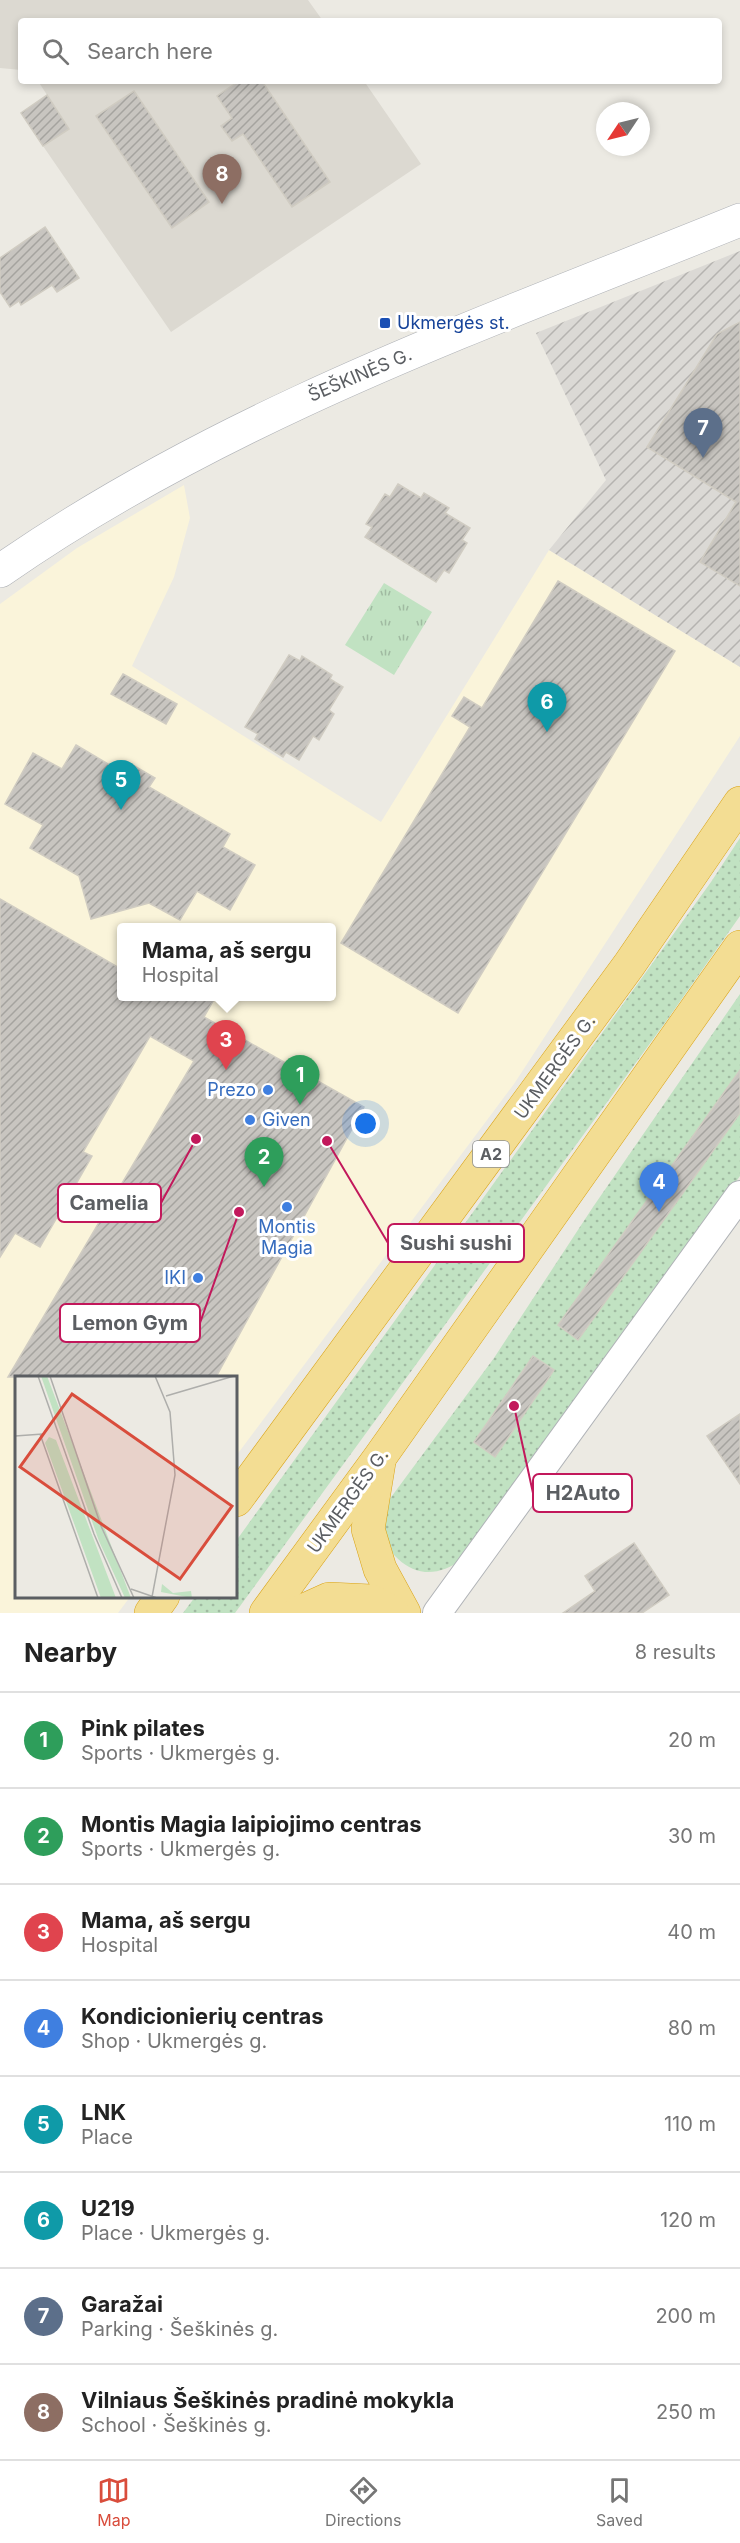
<!DOCTYPE html>
<html lang="en">
<head>
<meta charset="utf-8">
<style>
  :root { --surface:#fff; --page:#f2f2f2; --text:#222; --muted:#767676; --line:#e0e0e0; --accent:#d94d3c }
  body { margin:0; font-family:Inter,sans-serif; background:var(--page); color:var(--text) }
  .compass { position:absolute; left:596px; top:102px; width:54px; height:54px; border-radius:50%; background:var(--surface); box-shadow:0 3px 9px #0003; rotate:235deg }
  .you { position:absolute; left:366px; top:1124px; width:21px; height:21px; margin:-15px; border:4px solid #fff; border-radius:50%; background:#1a73e8; box-shadow:0 0 0 9px #1a73e833 }
  .badge { display:grid; place-items:center; width:39px; height:39px; border-radius:50%; background:var(--accent); color:#fff; font-size:20px; font-weight:700 }
  .pin { position:absolute; translate:-50% -50px; filter:drop-shadow(0 2px 3px #0008) }
  .pin::after { content:''; position:absolute; top:32px; width:21px; height:18px; background:inherit; clip-path:polygon(0 0,100% 0,50% 100%) }
  .popup { position:absolute; left:117px; top:923px; width:219px; height:78px; box-sizing:border-box; display:grid; place-content:center; border-radius:6px; background:var(--surface); filter:drop-shadow(0 2px 4px #0005); font-size:20px; white-space:nowrap; color:var(--muted) }
  .popup b { font-size:22px; color:var(--text) }
  .popup::after { content:''; position:absolute; left:50%; top:100%; margin-left:-12px; border:12px solid transparent; border-top-color:var(--surface) }
  .list { margin:0; padding:0; list-style:none }
  h2 { display:flex; justify-content:space-between; align-items:center; height:78px; margin:0; padding:0 24px; font-size:26px }
  h2 small { font-size:20px; font-weight:400; color:var(--muted) }
  .list li { display:grid; grid-template-columns:39px 1fr auto; gap:18px; align-items:center; box-sizing:border-box; height:96px; padding:0 24px; border-top:2px solid var(--line) }
  .list b { display:block; font-size:22px; white-space:nowrap }
  .list p { margin:0; font-size:20px; white-space:nowrap; color:var(--muted) }
  .list em { font-size:20px; font-style:normal; color:var(--muted) }
  .icon { flex:none; width:33px; height:33px; fill:none; stroke:currentColor; stroke-width:2; stroke-linecap:round; stroke-linejoin:round }
  .map { position:relative; flex:none; width:740px; height:1613px; overflow:hidden }
  .search { position:absolute; background:var(--surface); box-shadow:0 3px 9px #0003; left:18px; right:18px; top:18px; height:66px; display:flex; align-items:center; gap:15px; box-sizing:border-box; padding:0 21px; border-radius:6px; color:var(--muted); font-size:22px }
  .sheet { height:846px; background:var(--surface) }
  nav { display:flex; justify-content:space-around; align-items:center; box-sizing:border-box; height:84px; border-top:2px solid var(--line); background:var(--surface); font-size:16px; color:var(--muted) }
  nav a { display:grid; justify-items:center; gap:3px }
  nav .on { color:var(--accent) }
  .map>svg:first-child { display:block }
</style>
</head>
<body>
<div class="map">
<svg width="740" height="1613" viewBox="0 0 740 1613">
  <defs>
    <pattern id="industrial-furrows" width="10" height="10" patternUnits="userSpaceOnUse" patternTransform="scale(1.5)"><rect width="10" height="10" fill="#dbd9d5"/><path d="M-1 1l2-2M0 10L10 0M9 11l2-2" fill="none" stroke="#b5b3b0"/></pattern>
    <pattern id="grass-dots" width="8" height="8" patternUnits="userSpaceOnUse" patternTransform="scale(1.5)"><rect width="8" height="8" fill="#c1e2c2"/><path d="M2 2h.1M6 6h.1" fill="none" stroke="#a0baa1" stroke-width="1.8" stroke-linecap="round"/></pattern>
    <pattern id="park-tufts" width="24" height="20" patternUnits="userSpaceOnUse" patternTransform="scale(1.5)"><rect width="24" height="20" fill="#c1e2c2"/><path d="M3 7l-1-3M5 7V3M7 7l1-3M15 17l-1-3M17 17v-4M19 17l1-3" fill="none" stroke="#a0baa1"/></pattern>
    <pattern id="building-hatch" width="6" height="6" patternUnits="userSpaceOnUse" patternTransform="scale(1.5)"><rect width="6" height="6" fill="#c8c5c0"/><path d="M-1 1l2-2M0 6l6-6M5 7l2-2" fill="none" stroke="#a5a39f"/></pattern>
  </defs>
  <rect width="100%" height="100%" fill="#eceae3"/>
  <path fill="#faf4da" fill-rule="evenodd" d="M 184,485 L 190,518 L 174,577 L 132,666 L 381,822 L 549,550 L 740,667 L 740,736 L 514,1084 L 236,1456 L 236,1378 L 16,1378 L 16,1596 L 130,1597 L 118,1613 L 0,1613 L 0,604 L 77,548 ZM 121,928 L 331,928 L 331,996 L 121,996 Z"/>
  <path fill="url(#industrial-furrows)" d="M 740,251 L 740,667 L 549,550 L 606,480 L 536,333 Z"/>
  <g fill="#dcd9d1">
    <path d="M 0,0 L 308,0 L 323,21 L 21,21 L 21,70 L 0,68 Z"/>
    <path d="M 38,81 L 364,81 L 421,164 L 171,332 L 43,146 L 69,129 Z"/>
  </g>
  <g fill="url(#grass-dots)">
    <path d="M 740,838 L 740,916 L 667,1020 L 235,1613 L 183,1613 L 195,1597 L 236,1596 L 236,1541 L 711,882 Z"/>
    <path d="M 740,994 L 740,1176 L 461,1561 C 450,1567 439,1573 425,1572 C 402,1570 381,1546 382,1523 C 382,1517 385,1510 386,1504 L 494,1358 L 593,1207 Z"/>
  </g>
  <path fill="url(#park-tufts)" d="M 384,583 L 432,612 L 394,675 L 345,645 Z"/>
  <g fill="url(#building-hatch)" stroke="#d0ccc2" stroke-width="1.5">
    <path d="M 239,81 L 262,81 L 330,182 L 292,207 L 243,134 L 232,141 L 221,126 L 232,118 L 217,96 Z"/>
    <path d="M 134,91 L 209,202 L 172,228 L 96,116 Z"/>
    <path d="M 47,95 L 69,129 L 43,146 L 21,113 Z"/>
    <path d="M 45,227 L 79,278 L 57,292 L 52,285 L 21,305 L 19,301 L 10,307 L 0,292 L 0,258 Z"/>
    <path d="M 740,322 L 740,586 L 700,562 L 736,502 L 647,447 L 717,334 Z"/>
    <path d="M 398,484 L 421,498 L 424,493 L 449,508 L 445,513 L 470,528 L 462,540 L 467,543 L 449,573 L 444,570 L 436,582 L 365,537 L 372,527 L 366,524 L 385,494 L 390,497 Z"/>
    <path d="M 558,581 L 675,651 L 458,1013 L 341,943 L 470,727 L 452,716 L 464,697 L 482,708 Z"/>
    <path d="M 289,655 L 300,661 L 302,656 L 332,675 L 330,679 L 343,687 L 329,710 L 334,714 L 319,740 L 313,736 L 299,760 L 286,752 L 283,757 L 255,739 L 258,734 L 245,727 Z"/>
    <path d="M 123,674 L 177,704 L 166,724 L 111,694 Z"/>
    <path d="M 76,745 L 120,771 L 126,761 L 155,778 L 149,787 L 230,834 L 223,847 L 255,865 L 230,910 L 197,891 L 180,920 L 149,903 L 91,919 L 79,876 L 30,848 L 43,825 L 5,804 L 33,753 L 62,769 Z"/>
    <path d="M 0,899 L 121,969 L 121,996 L 216,996 L 204,1017 L 364,1107 L 216,1377 L 8,1377 L 194,1061 L 150,1036 L 83,1152 L 92,1156 L 40,1247 L 15,1233 L 0,1257 Z"/>
    <path d="M 740,1070 L 740,1113 L 578,1340 L 558,1325 Z"/>
    <path d="M 533,1356 L 554,1370 L 495,1457 L 474,1442 Z"/>
    <path d="M 740,1414 L 740,1484 L 707,1436 Z"/>
    <path d="M 634,1543 L 669,1595 L 642,1613 L 563,1613 L 595,1591 L 585,1576 Z"/>
  </g>
  <g fill="none" stroke-linecap="round" stroke-linejoin="round">
    <defs>
      <path id="street" d="M 437,1613 L 740,1195"/>
      <path id="secondary" d="M 0,571 C 227,413 486,323 740,220"/>
      <g id="highway">
        <path d="M 379,1462 L 368,1529 L 380,1569 L 404,1613"/>
        <path d="M 236,1500 L 629,965 L 740,803"/>
        <path d="M 151,1613 L 163,1596"/>
        <path d="M 266,1613 L 380,1457 L 740,947"/>
        <path d="M 298,1613 L 329,1599 L 371,1601 L 393,1613"/>
      </g>
    </defs>
    <use href="#street" stroke="#b0b3b7" stroke-width="30"/>
    <use href="#secondary" stroke="#afb2b7" stroke-width="34"/>
    <use href="#highway" stroke="#daa315" stroke-width="34"/>
    <use href="#street" stroke="#fff" stroke-width="28"/>
    <use href="#secondary" stroke="#fff" stroke-width="33"/>
    <use href="#highway" stroke="#f3dd93" stroke-width="33"/>
  </g>
  <rect fill="#1a4fb4" stroke="#fff" stroke-width="2" x="379" y="317" width="12" height="12" rx="3"/>
  <g fill="#3f7fe0" stroke="#fff" stroke-width="2">
    <circle cx="268" cy="1090" r="6"/>
    <circle cx="250" cy="1120" r="6"/>
    <circle cx="287" cy="1207" r="6"/>
    <circle cx="198" cy="1278" r="6"/>
  </g>
  <g text-anchor="middle" stroke-width="6" stroke-linejoin="round" paint-order="stroke">
    <rect fill="#fff" stroke="#8c8e91" stroke-width="1.5" x="473" y="1141" width="36" height="26" rx="4.5"/>
    <g font-size="16" font-weight="bold" fill="#5b5e62">
      <text x="491" y="1160">A2</text>
    </g>
    <g font-size="18" fill="#164399" stroke="#fff" text-anchor="start">
      <text x="397" y="329">Ukmergės st.</text>
    </g>
    <g font-size="18" fill="#5b5e62" stroke="#fff">
      <text transform="translate(360 375) rotate(-23)" y="6">ŠEŠKINĖS G.</text>
      <text transform="translate(555 1067) rotate(-54)" y="6">UKMERGĖS G.</text>
      <text transform="translate(348 1501) rotate(-54)" y="6">UKMERGĖS G.</text>
    </g>
    <g font-size="18" fill="#366cbe" stroke="#fff" text-anchor="end">
      <text x="256" y="1096">Prezo</text>
      <text x="262" y="1126" text-anchor="start">Given</text>
      <text x="287" y="1233" text-anchor="middle">Montis<tspan x="287" dy="21">Magia</tspan></text>
      <text x="186" y="1284">IKI</text>
    </g>
  </g>
  <g transform="translate(15 1376)">
    <rect width="222" height="222" fill="#eceae3"/>
    <path d="M 26,0 L 32,0 L 116,222 L 110,222 L 84,165 ZM 34,61 L 41,64 L 101,222 L 86,222 L 30,67 Z" fill="#c1e2c2"/>
    <path d="M 147,208 L 158,217 L 176,215 L 177,222 L 146,216 Z" fill="#c1e2c2"/>
    <path fill="none" stroke="#aeaeab" stroke-width="1.5" d="M 23,0 L 79,158 L 107,222M 35,0 L 86,150 L 119,222M 151,20 L 219,0M 25,58 L 83,222M 0,60 L 28,58M 116,213 L 142,222M 137,221 L 160,99 L 155,36 L 140,0"/>
    <path fill="#d94d3c" fill-opacity="0.15" stroke="#d94d3c" stroke-width="3" d="M 57,18 L 217,130 L 165,203 L 5,91 Z"/>
    <rect width="222" height="222" fill="none" stroke="#5b5e62" stroke-width="3"/>
  </g>
  <path fill="none" stroke="#c2185b" stroke-width="2" d="M196 1139L161 1203M327 1141L388 1243M239 1212L200 1323M514 1406L533 1493"/>
  <g fill="#c2185b" stroke="#fff" stroke-width="2">
    <circle cx="196" cy="1139" r="6"/>
    <circle cx="327" cy="1141" r="6"/>
    <circle cx="239" cy="1212" r="6"/>
    <circle cx="514" cy="1406" r="6"/>
  </g>
  <g fill="#fff" stroke="#c2185b" stroke-width="2">
    <rect x="58" y="1184" width="103" height="38" rx="6"/>
    <rect x="388" y="1224" width="136" height="38" rx="6"/>
    <rect x="60" y="1304" width="140" height="38" rx="6"/>
    <rect x="533" y="1474" width="99" height="38" rx="6"/>
  </g>
  <g font-size="20" text-anchor="middle" font-weight="bold" fill="#5b5e62">
    <text x="109" y="1210">Camelia</text>
    <text x="456" y="1250">Sushi sushi</text>
    <text x="130" y="1330">Lemon Gym</text>
    <text x="583" y="1500">H2Auto</text>
  </g>
</svg>
<svg class="compass" viewBox="-18 -18 36 36"><path d="M0-13l5 13h-10z" fill="#e53935"/><path d="M0 13l5-13h-10z" fill="#767676"/></svg>
<div class="you"></div>
<div class="pin badge" style="left:300px;top:1105px;background:#2e9e5b">1</div>
<div class="pin badge" style="left:264px;top:1187px;background:#2e9e5b">2</div>
<div class="pin badge" style="left:226px;top:1070px;background:#e0444e">3</div>
<div class="popup"><b>Mama, aš sergu</b>Hospital</div>
<div class="pin badge" style="left:659px;top:1212px;background:#3f7fe0">4</div>
<div class="pin badge" style="left:121px;top:810px;background:#0f9aa8">5</div>
<div class="pin badge" style="left:547px;top:732px;background:#0f9aa8">6</div>
<div class="pin badge" style="left:703px;top:458px;background:#5c6f8a">7</div>
<div class="pin badge" style="left:222px;top:204px;background:#8d6e63">8</div>
<div class="search"><svg class="icon" aria-label="search" viewBox="0 0 24 24"><circle cx="10" cy="10" r="6"/><path d="M15 15l6 6"/></svg>Search here</div>
</div>
<section class="sheet">
<h2>Nearby<small>8 results</small></h2>
<ul class="list">
<li><span class="badge" style="background:#2e9e5b">1</span><div><b>Pink pilates</b><p>Sports · Ukmergės g.</p></div><em>20 m</em></li>
<li><span class="badge" style="background:#2e9e5b">2</span><div><b>Montis Magia laipiojimo centras</b><p>Sports · Ukmergės g.</p></div><em>30 m</em></li>
<li><span class="badge" style="background:#e0444e">3</span><div><b>Mama, aš sergu</b><p>Hospital</p></div><em>40 m</em></li>
<li><span class="badge" style="background:#3f7fe0">4</span><div><b>Kondicionierių centras</b><p>Shop · Ukmergės g.</p></div><em>80 m</em></li>
<li><span class="badge" style="background:#0f9aa8">5</span><div><b>LNK</b><p>Place</p></div><em>110 m</em></li>
<li><span class="badge" style="background:#0f9aa8">6</span><div><b>U219</b><p>Place · Ukmergės g.</p></div><em>120 m</em></li>
<li><span class="badge" style="background:#5c6f8a">7</span><div><b>Garažai</b><p>Parking · Šeškinės g.</p></div><em>200 m</em></li>
<li><span class="badge" style="background:#8d6e63">8</span><div><b>Vilniaus Šeškinės pradinė mokykla</b><p>School · Šeškinės g.</p></div><em>250 m</em></li>
</ul>
</section>
<nav>
<a class="on"><svg class="icon" aria-label="map" viewBox="0 0 24 24"><path d="M3 6l6-2 6 2 6-2v14l-6 2-6-2-6 2zM9 4v14M15 6v14"/></svg>Map</a>
<a><svg class="icon" aria-label="directions" viewBox="0 0 24 24"><path d="M12 3l9 9-9 9-9-9zM9 14v-3h6M13 9l2 2-2 2"/></svg>Directions</a>
<a><svg class="icon" aria-label="saved" viewBox="0 0 24 24"><path d="M7 4h10v16l-5-4-5 4z"/></svg>Saved</a>
</nav>
</body>
</html>
